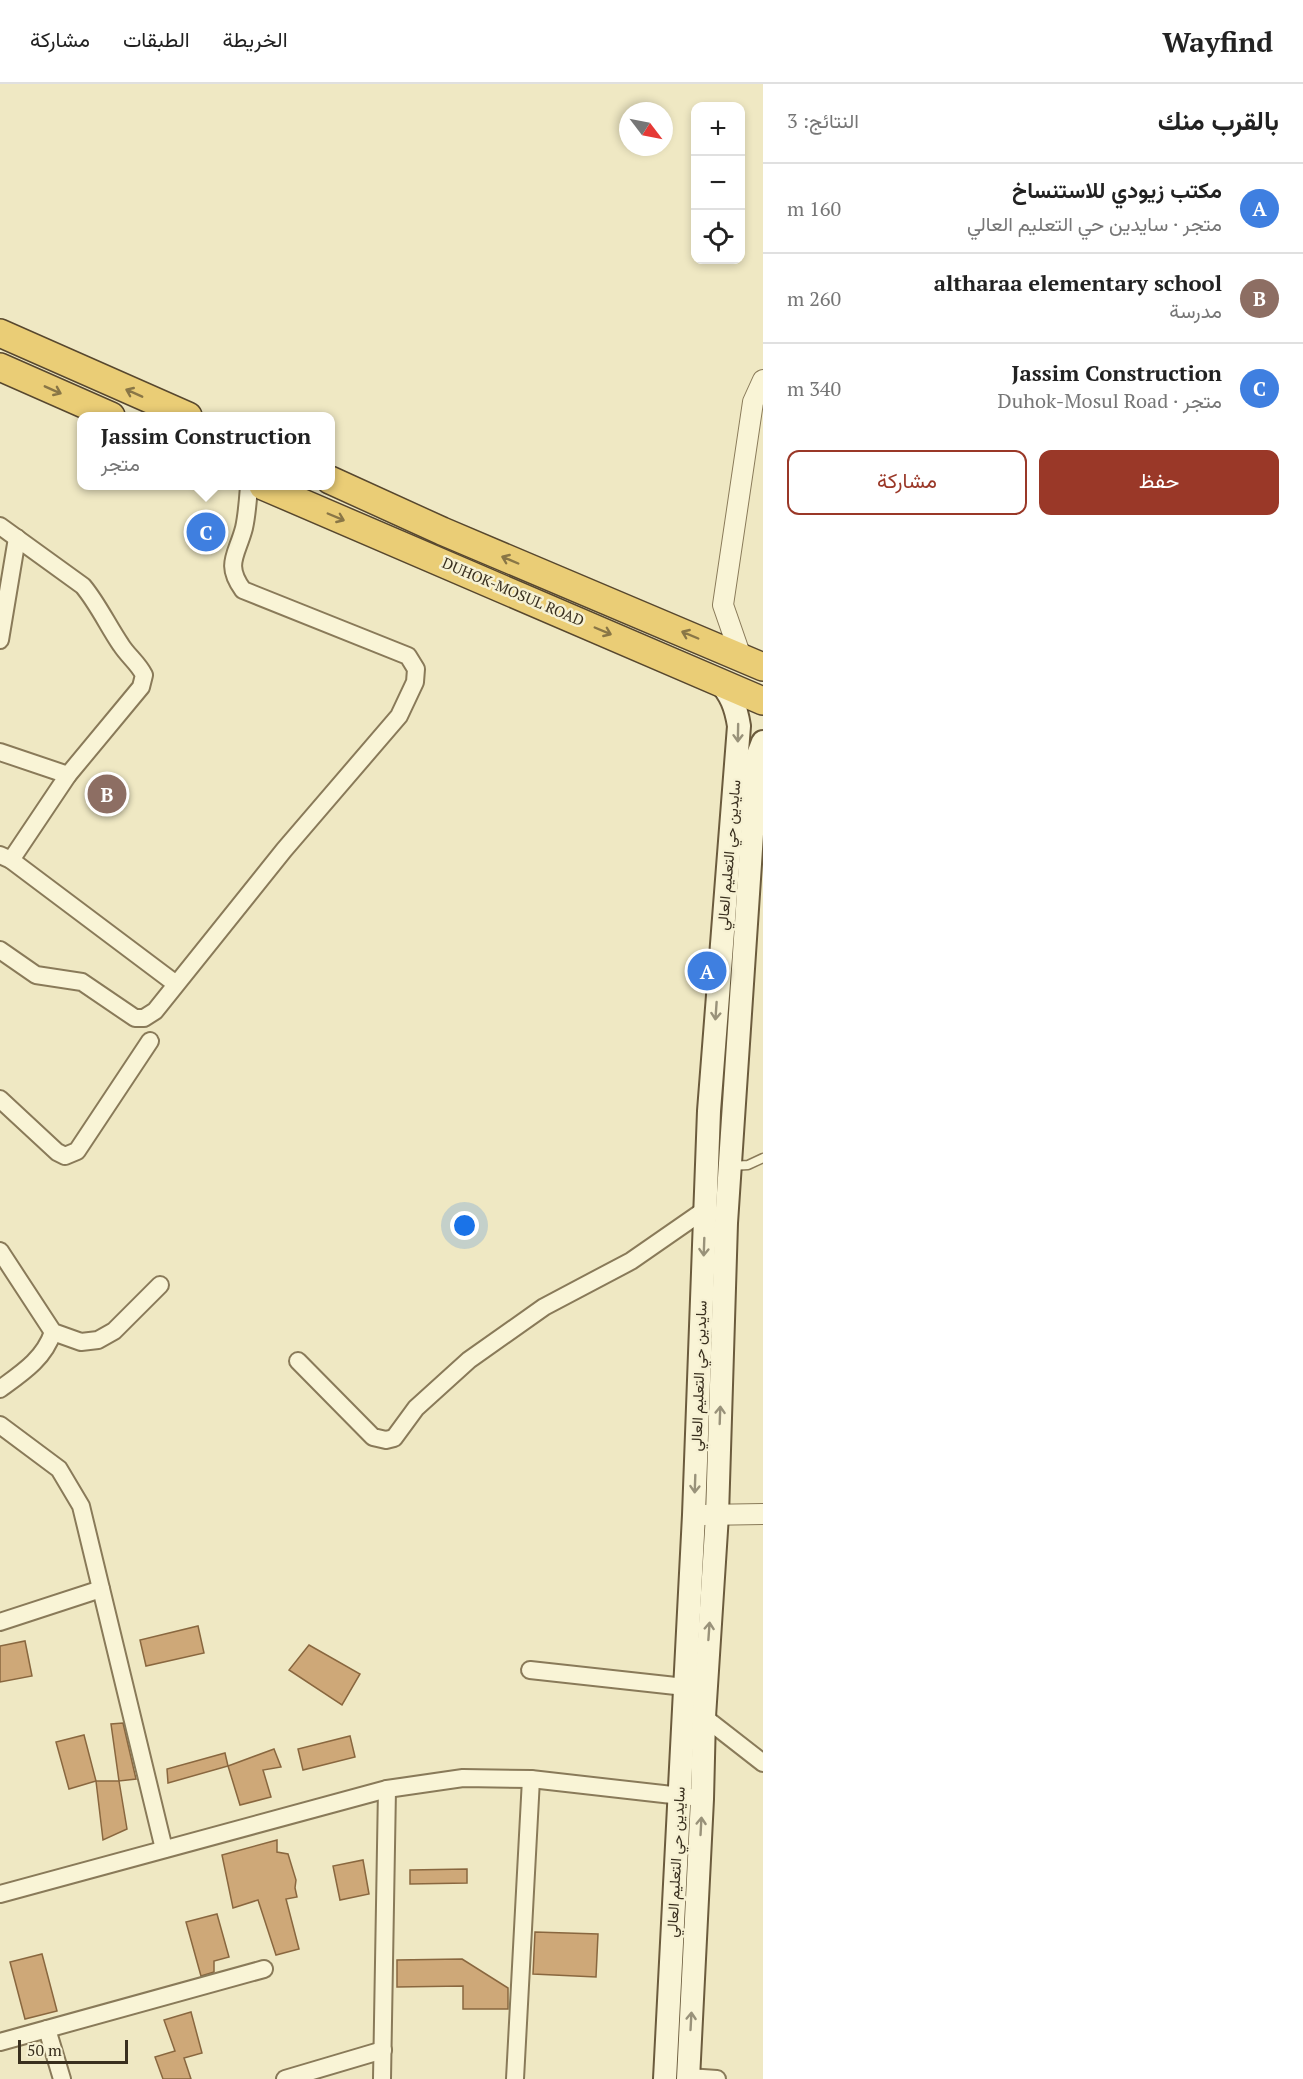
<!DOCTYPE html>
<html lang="ar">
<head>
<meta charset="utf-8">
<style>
  :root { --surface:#fff; --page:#f6f6f6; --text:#222; --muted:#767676; --line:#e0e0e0; --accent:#9a3828 }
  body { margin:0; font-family:"PT Serif",Vazirmatn,serif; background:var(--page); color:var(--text); direction:rtl }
  .controls { position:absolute; right:18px; top:18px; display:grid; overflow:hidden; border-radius:12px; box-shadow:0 3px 9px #0003 }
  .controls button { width:54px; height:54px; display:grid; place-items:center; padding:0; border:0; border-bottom:2px solid var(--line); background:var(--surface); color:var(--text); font:30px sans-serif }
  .compass { position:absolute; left:619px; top:18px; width:54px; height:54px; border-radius:50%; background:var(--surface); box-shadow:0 3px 9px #0003; rotate:122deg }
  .scale { position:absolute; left:18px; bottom:15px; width:110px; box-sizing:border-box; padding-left:6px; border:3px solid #392f1e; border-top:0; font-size:16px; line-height:21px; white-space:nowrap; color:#392f1e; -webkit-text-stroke:4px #f6f1d3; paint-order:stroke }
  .you { position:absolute; left:465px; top:1142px; width:21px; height:21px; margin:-15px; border:4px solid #fff; border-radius:50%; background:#1a73e8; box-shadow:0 0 0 9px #1a73e833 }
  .badge { display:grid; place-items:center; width:39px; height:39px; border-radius:50%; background:var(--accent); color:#fff; font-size:20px; font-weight:700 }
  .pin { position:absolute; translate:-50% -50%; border:3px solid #fff; box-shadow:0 2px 6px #0006 }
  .popup { position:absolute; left:77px; top:328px; width:258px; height:78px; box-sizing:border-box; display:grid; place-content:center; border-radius:12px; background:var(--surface); filter:drop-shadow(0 2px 4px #0005); font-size:20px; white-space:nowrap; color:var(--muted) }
  .popup b { font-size:22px; color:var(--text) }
  .popup::after { content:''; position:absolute; left:50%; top:100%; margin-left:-12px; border:12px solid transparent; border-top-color:var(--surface) }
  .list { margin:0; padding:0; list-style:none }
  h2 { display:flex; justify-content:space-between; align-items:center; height:78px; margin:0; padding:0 24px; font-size:26px }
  h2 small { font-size:20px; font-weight:400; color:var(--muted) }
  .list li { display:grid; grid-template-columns:39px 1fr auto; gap:18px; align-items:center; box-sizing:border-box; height:90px; padding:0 24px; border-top:2px solid var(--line) }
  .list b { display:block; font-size:22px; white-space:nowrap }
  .list p { margin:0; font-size:20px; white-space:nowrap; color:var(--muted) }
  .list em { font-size:20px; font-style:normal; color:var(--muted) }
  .actions { display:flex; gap:12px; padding:18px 24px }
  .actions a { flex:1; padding:14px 0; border:2px solid var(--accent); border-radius:12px; text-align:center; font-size:21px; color:var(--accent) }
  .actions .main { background:var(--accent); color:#fff }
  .icon { flex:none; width:33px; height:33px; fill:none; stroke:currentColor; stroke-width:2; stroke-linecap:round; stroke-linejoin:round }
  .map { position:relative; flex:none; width:763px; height:1995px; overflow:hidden; direction:ltr }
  header { display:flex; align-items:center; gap:36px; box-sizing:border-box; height:84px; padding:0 30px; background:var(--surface); border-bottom:2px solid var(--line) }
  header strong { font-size:28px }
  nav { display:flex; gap:33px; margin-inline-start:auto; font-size:21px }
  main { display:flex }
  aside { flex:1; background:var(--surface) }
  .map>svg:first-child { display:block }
</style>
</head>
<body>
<header>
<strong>Wayfind</strong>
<nav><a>الخريطة</a><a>الطبقات</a><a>مشاركة</a></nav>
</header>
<main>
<aside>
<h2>بالقرب منك<small>النتائج: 3</small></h2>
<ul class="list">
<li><span class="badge" style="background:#3f7fe0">A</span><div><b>مكتب زيودي للاستنساخ</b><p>متجر · سايدين حي التعليم العالي</p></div><em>160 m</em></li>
<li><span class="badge" style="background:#8d6e63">B</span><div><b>altharaa elementary school</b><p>مدرسة</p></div><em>260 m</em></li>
<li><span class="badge" style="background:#3f7fe0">C</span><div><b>Jassim Construction</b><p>متجر · Duhok-Mosul Road</p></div><em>340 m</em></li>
</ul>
<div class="actions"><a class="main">حفظ</a><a>مشاركة</a></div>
</aside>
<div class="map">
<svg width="763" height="1995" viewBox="0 0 763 1995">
  <rect width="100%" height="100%" fill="#efe8c3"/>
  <g fill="#cea878" stroke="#89673f" stroke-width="1.5">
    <path d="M 198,1542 L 204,1569 L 146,1582 L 140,1556 Z"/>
    <path d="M 25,1557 L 32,1592 L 0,1598 L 0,1562 Z"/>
    <path d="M 309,1561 L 360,1590 L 342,1621 L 289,1586 Z"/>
    <path d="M 123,1639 L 136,1695 L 119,1697 L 111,1640 Z"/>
    <path d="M 84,1651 L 96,1697 L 69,1705 L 56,1658 Z"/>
    <path d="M 350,1652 L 355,1673 L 303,1686 L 298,1665 Z"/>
    <path d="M 274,1665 L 281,1683 L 263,1686 L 271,1713 L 240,1721 L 228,1682 Z"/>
    <path d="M 225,1669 L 228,1682 L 168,1699 L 167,1685 Z"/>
    <path d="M 96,1697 L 119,1697 L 127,1745 L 103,1756 Z"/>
    <path d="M 277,1756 L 277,1768 L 288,1770 L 296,1796 L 295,1804 L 297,1813 L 286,1815 L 299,1865 L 276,1871 L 258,1816 L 233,1824 L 222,1771 Z"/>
    <path d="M 363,1776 L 369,1810 L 340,1816 L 333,1782 Z"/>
    <path d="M 467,1785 L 467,1799 L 410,1800 L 410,1786 Z"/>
    <path d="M 217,1830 L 229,1873 L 214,1877 L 214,1888 L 201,1892 L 186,1838 Z"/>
    <path d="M 535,1848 L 598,1850 L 596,1893 L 533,1890 Z"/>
    <path d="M 42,1870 L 57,1927 L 25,1935 L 10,1878 Z"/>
    <path d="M 462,1875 L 508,1904 L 508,1925 L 463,1925 L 463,1902 L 397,1903 L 397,1876 Z"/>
    <path d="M 191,1928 L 202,1969 L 184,1974 L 191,1995 L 163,1995 L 155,1973 L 175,1967 L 164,1936 Z"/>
  </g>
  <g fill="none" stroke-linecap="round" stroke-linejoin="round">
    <defs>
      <path id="service" d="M 731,1082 L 748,1081 L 763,1074"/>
      <g id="minor">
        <path d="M 0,442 L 83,502 C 98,520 108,542 121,561 C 128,572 138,579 144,591 L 141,603 L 68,691 L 11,776"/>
        <path d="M 0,556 L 17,454"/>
        <path d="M 0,668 L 68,691"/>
        <path d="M 0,771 L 11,776 L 176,900"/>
        <path d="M 0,866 L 36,891 L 82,898 L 135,934 L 144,934 L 155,927 L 284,766 L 399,632 L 415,598 L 416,585 L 408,572 L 243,506 C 224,480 237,471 244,444 C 247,431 248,415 249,402"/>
        <path d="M 0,1015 L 57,1068 L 65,1072 L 77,1067 L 150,957"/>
        <path d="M 0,1167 L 53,1248 L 81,1258 L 98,1256 L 114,1247 L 160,1201"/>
        <path d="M 298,1277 L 373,1353 L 386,1356 L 394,1354 L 416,1324 L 469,1276 L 544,1223 L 631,1177 L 706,1125"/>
        <path d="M 0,1305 C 22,1289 44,1275 53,1248"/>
        <path d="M 0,1341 L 59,1385 L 81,1422 L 164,1765"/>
        <path d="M 0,1538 L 101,1505"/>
        <path d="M 530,1586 L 685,1603"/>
        <path d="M 704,1633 L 763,1679"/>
        <path d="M 0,1810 L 387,1705 L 463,1694 L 531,1695 L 690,1713"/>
        <path d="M 47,1945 L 62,1995"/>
        <path d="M 0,1958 L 264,1885"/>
        <path d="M 688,1993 L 717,1995"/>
        <path d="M 285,1995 L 383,1966"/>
        <path d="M 382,1995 L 387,1705"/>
        <path d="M 515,1995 L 531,1695"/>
      </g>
      <g id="tertiary">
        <path d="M 741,573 L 723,521 L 753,318 L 763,296"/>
        <path d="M 703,1431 L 763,1430"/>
      </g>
      <g id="secondary">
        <path d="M 665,1995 L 694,1431 L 709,1027 L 739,642 C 736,623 731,610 718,596"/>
        <path d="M 688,1995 L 702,1715 L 704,1633 L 717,1431 L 726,1139 L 755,705 L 758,671 L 763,658"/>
      </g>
      <g id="trunk">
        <path d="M 0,249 L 188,332"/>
        <path d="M 0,283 L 111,332"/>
        <path d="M 330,396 L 442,447 L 763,583"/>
        <path d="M 263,402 L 763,617"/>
      </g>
    </defs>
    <use href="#service" stroke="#897a59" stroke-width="11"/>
    <use href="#minor" stroke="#897a59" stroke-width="20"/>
    <use href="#tertiary" stroke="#897a59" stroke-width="22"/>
    <use href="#secondary" stroke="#6b5b3d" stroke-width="26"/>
    <use href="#trunk" stroke="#57472e" stroke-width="30"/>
    <use href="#service" stroke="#f9f4d6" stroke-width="8"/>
    <use href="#minor" stroke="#f9f4d6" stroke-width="16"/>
    <use href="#tertiary" stroke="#f9f4d6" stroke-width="20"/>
    <use href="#secondary" stroke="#f9f4d6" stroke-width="22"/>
    <use href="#trunk" stroke="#eacd76" stroke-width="27"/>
  </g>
  <defs><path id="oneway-shaft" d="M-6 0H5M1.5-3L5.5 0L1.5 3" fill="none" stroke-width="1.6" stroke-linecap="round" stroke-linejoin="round" transform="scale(1.5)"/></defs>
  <g stroke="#897646">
    <use href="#oneway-shaft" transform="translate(53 306) rotate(24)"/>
    <use href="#oneway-shaft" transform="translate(134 309) rotate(-156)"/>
    <use href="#oneway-shaft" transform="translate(336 433) rotate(23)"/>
    <use href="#oneway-shaft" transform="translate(510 476) rotate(-157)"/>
    <use href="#oneway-shaft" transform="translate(603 547) rotate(23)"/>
    <use href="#oneway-shaft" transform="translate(690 551) rotate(-157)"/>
  </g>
  <g stroke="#99927a">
    <use href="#oneway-shaft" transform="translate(738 649) rotate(91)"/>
    <use href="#oneway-shaft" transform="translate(716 927) rotate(94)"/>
    <use href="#oneway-shaft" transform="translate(704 1163) rotate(92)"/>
    <use href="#oneway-shaft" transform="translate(720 1331) rotate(-88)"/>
    <use href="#oneway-shaft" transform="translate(695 1400) rotate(92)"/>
    <use href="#oneway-shaft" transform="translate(709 1547) rotate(-86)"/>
    <use href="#oneway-shaft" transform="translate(701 1742) rotate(-87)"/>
    <use href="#oneway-shaft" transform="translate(691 1937) rotate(-87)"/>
  </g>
  <g text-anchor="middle" stroke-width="5" stroke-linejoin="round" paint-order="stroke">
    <g font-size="15" fill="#392f1e" stroke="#f6f1d3">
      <text transform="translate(513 508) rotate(23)" y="5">DUHOK-MOSUL ROAD</text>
      <text transform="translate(729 771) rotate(-85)" y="5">سايدين حي التعليم العالي</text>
      <text transform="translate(699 1292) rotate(-88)" y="5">سايدين حي التعليم العالي</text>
      <text transform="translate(676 1778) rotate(-87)" y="5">سايدين حي التعليم العالي</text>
    </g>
  </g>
</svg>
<div class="controls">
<button>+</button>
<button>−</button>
<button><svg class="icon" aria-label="locate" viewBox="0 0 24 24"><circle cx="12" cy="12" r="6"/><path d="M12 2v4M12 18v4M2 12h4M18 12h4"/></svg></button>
</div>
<svg class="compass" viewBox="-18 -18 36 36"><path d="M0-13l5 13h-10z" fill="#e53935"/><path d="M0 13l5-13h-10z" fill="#767676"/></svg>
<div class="scale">50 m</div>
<div class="you"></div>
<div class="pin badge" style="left:707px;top:887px;background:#3f7fe0">A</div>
<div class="pin badge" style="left:107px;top:710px;background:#8d6e63">B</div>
<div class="pin badge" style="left:206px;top:448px;background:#3f7fe0">C</div>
<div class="popup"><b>Jassim Construction</b>متجر</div>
</div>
</main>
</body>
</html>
